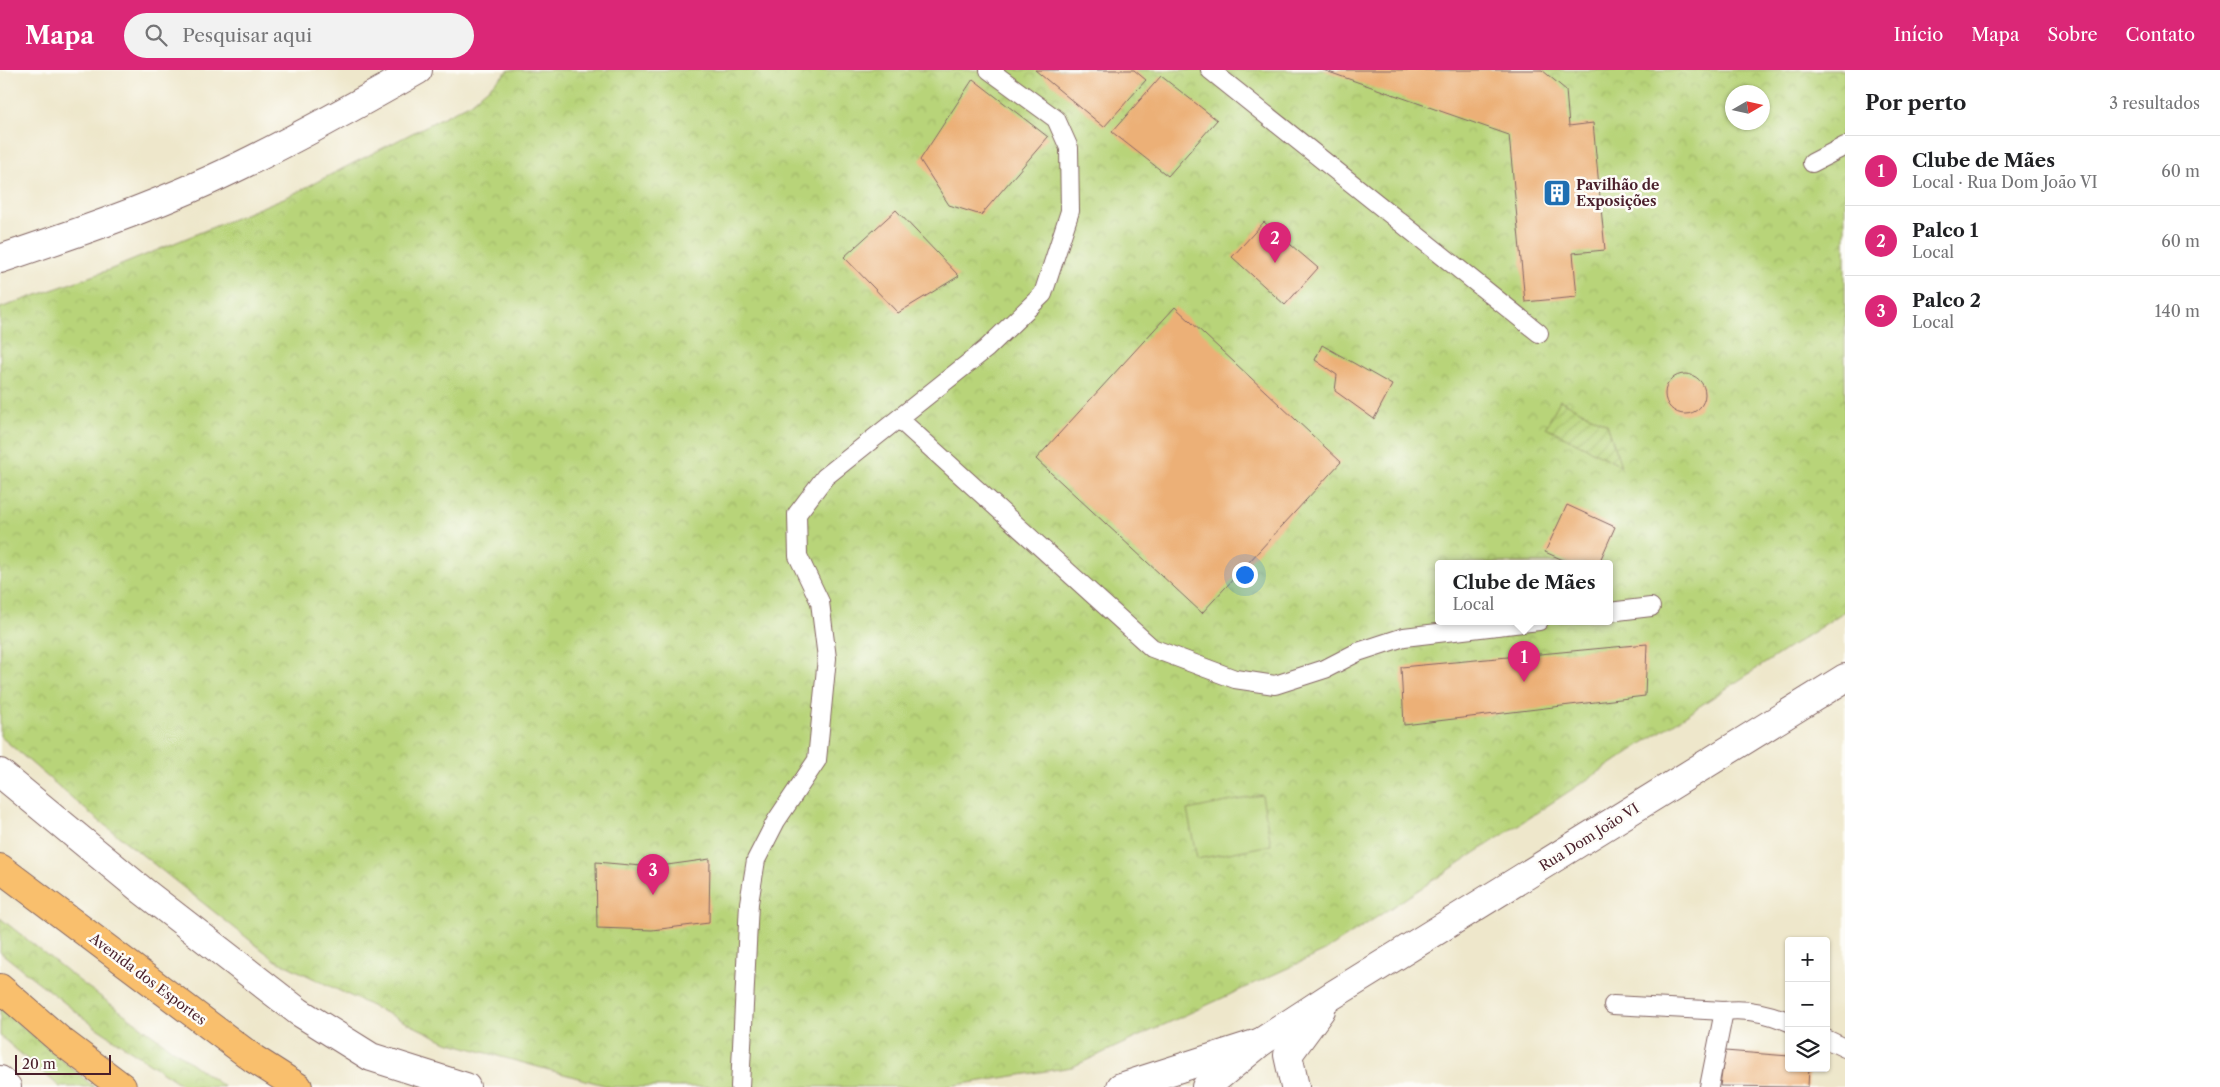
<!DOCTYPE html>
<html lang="pt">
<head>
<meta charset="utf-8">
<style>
  :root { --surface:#fff; --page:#f2f2f2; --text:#202124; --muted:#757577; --line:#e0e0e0; --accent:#db2777 }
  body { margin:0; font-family:"Libre Caslon Text",serif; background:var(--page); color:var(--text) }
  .controls { position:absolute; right:15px; bottom:15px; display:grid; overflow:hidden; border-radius:5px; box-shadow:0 1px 4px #0004 }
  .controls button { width:45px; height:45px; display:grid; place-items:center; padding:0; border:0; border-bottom:1px solid var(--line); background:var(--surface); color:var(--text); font:25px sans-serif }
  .compass { position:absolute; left:1725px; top:15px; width:45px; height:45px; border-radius:50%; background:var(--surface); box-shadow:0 1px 4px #0004; rotate:81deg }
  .scale { position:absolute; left:15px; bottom:12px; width:96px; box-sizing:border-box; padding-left:5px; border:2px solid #4a1f2b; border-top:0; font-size:14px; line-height:18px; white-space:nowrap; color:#4a1f2b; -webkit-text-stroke:4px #fdfcf7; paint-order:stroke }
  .you { position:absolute; left:1244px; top:504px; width:18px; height:18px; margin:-12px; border:4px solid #fff; border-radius:50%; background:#1a73e8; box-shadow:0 0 0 8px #1a73e833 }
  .badge { display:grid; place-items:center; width:32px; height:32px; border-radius:50%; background:var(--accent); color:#fff; font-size:16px; font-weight:700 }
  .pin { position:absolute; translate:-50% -41px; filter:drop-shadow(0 1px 2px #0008) }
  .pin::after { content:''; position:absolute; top:26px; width:18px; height:15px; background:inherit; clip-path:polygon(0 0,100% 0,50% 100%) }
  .popup { position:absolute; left:1435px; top:490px; width:178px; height:65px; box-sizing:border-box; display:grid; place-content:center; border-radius:5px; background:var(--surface); filter:drop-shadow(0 1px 4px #0005); font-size:16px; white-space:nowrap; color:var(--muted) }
  .popup b { font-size:19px; color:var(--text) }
  .popup::after { content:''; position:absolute; left:50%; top:100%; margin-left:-10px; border:10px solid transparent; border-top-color:var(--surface) }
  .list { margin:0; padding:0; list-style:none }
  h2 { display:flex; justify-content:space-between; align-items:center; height:65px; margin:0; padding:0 20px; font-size:21px }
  h2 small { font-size:16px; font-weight:400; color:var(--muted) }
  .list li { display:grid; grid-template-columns:32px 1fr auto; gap:15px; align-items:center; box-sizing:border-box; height:70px; padding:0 20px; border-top:1px solid var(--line) }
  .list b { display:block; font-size:19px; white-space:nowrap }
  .list p { margin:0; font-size:16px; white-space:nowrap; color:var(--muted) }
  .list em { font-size:16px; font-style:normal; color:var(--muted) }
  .icon { flex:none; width:28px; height:28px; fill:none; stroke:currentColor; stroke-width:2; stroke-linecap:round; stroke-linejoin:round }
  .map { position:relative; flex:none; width:1845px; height:1017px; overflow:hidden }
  header { display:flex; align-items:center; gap:30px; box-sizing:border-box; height:70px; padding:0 25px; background:var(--accent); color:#fff }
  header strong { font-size:24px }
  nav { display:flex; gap:28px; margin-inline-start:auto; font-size:18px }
  .search { width:350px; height:45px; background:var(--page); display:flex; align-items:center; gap:12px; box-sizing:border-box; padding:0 18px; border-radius:28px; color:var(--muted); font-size:19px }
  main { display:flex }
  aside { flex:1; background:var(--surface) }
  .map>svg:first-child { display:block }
</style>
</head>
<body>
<header>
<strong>Mapa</strong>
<div class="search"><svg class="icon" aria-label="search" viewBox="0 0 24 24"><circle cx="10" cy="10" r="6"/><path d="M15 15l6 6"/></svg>Pesquisar aqui</div>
<nav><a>Início</a><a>Mapa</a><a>Sobre</a><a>Contato</a></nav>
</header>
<main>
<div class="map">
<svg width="1845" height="1017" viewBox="0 0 1845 1017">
  <defs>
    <pattern id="park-crowns" width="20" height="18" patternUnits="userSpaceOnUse" patternTransform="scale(1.25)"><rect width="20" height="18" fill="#b8d479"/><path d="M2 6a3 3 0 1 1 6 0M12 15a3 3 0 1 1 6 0" fill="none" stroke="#a0b669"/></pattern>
    <pattern id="garden-furrows" width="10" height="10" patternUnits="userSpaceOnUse" patternTransform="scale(1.25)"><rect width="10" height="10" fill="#b8d479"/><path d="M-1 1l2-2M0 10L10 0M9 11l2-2" fill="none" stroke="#a0b669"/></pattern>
  </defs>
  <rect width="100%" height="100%" fill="#fdfcf7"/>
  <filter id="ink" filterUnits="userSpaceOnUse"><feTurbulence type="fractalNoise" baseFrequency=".02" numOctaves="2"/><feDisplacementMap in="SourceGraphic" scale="10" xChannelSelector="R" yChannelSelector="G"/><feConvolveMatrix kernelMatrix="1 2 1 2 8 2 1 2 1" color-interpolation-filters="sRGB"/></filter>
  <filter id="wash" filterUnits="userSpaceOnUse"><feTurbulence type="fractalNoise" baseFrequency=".0096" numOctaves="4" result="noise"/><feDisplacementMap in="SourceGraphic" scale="20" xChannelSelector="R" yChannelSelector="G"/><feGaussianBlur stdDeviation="1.12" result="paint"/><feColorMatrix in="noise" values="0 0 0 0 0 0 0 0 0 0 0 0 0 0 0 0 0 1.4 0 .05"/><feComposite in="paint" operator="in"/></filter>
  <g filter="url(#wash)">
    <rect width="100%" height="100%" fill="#eee7cb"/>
    <g fill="url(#park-crowns)" stroke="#817a52" fill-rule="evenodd">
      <path d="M 509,0 L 1845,0 L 1845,541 L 1325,881 L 1072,997 L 943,1017 L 611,1017 L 447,972 L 275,890 L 92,745 L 0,666 L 0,238 L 109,200 L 291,125 L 471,33 ZM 1732,22 L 1762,22 L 1762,52 L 1732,52 ZM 1439,493 L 1609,493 L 1609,551 L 1439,551 Z"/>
      <path d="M 0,848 L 82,913 L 224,1017 L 185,1017 L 94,956 L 0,882 Z"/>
      <path d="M 0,938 L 94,1017 L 60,1017 L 0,966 Z"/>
    </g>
    <path fill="url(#garden-furrows)" stroke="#817a52" d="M 1560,330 L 1607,354 L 1621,396 L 1546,357 Z"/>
    <path fill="#b8d479" stroke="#817a52" d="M 1262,725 L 1271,775 L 1197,789 L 1187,740 Z"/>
    <g id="blocks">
      <g fill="#ecb077">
        <path d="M 1035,0 L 1134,0 L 1146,10 L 1104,57 Z"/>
        <path d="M 1323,0 L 1542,0 L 1566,20 L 1569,56 L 1593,53 L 1605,180 L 1573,183 L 1577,227 L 1525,232 L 1509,65 Z"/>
        <path d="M 1161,6 L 1217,50 L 1168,106 L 1112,62 Z"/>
        <path d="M 973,9 L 1048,67 L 981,145 L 949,135 L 920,90 Z"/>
        <path d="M 896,140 L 959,206 L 898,243 L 844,187 Z"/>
        <path d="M 1264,152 L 1318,198 L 1285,235 L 1232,187 Z"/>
        <path d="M 1175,237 L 1341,392 L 1202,543 L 1036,389 Z"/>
        <path d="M 1322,275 L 1392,315 L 1374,349 L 1335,321 L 1337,305 L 1315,290 Z"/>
        <circle cx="1685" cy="324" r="20"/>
        <path d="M 1567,435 L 1615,457 L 1599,493 L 1570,493 L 1545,482 Z"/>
        <path d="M 1647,574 L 1645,626 L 1404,655 L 1401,597 Z"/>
        <path d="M 710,789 L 709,853 L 652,860 L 597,858 L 596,792 L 653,797 Z"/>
        <path d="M 1725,981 L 1789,986 L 1789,998 L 1809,998 L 1808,1017 L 1720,1016 Z"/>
      </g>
    </g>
  </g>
  <g filter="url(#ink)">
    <use href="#blocks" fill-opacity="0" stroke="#836563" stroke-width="1"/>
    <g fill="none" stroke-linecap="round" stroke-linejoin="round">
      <defs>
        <g id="service">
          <path d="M 1210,0 L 1539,263"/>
          <path d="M 1812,93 L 1845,76"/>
          <path d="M 899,349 L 1152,578 L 1235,609 L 1275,615 L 1325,599 L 1358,582 L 1404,567 L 1539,551"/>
          <path d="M 1609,542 L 1651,537"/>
          <path d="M 1613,935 L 1724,941 C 1747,938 1768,943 1789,952"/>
          <path d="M 1826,969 L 1845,978"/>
          <path d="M 740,1017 L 749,833 L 756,790 L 776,751 L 817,690 L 827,588 L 820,532 L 798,486 L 797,444 L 825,407 L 986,279 L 1043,224 L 1070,141 L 1069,78 L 1056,49 L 989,0"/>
          <path d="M 1709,1017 L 1724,941"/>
        </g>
        <g id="minor">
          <path d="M 0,189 C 71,165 142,141 210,110 C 282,77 350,39 418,0"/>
          <path d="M 0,703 L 143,821 L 299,942 L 371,987 L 466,1017"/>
          <path d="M 1121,1017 L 1261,972"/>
        </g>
        <g id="tertiary">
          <path d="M 0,1010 L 7,1017"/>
          <path d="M 1206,1017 L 1261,972 L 1333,925 L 1845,608"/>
          <path d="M 1295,1017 L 1288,985 L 1321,940"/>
        </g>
        <g id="primary">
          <path d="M 0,798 L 254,989 L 298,1017"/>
          <path d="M 0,918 L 61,971 L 122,1017"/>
        </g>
      </defs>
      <use href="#service" stroke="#836563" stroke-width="20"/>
      <use href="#minor" stroke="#836563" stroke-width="30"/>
      <use href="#tertiary" stroke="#836563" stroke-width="30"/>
      <use href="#primary" stroke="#836563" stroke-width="30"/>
      <use href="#service" stroke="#fff" stroke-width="18"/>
      <use href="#minor" stroke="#fff" stroke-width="28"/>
      <use href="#tertiary" stroke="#fff" stroke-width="28"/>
      <use href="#primary" stroke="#f9bf6d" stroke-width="28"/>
    </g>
  </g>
  <defs>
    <symbol id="building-square" viewBox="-11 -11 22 22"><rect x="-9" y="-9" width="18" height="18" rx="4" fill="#1f6fb2" stroke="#fdfcf7"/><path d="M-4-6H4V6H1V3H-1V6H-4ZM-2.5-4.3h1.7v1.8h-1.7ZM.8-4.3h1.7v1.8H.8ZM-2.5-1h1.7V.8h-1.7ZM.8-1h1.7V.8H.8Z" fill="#fff"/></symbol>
  </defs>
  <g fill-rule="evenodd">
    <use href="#building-square" x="1541" y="107" width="32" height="32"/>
  </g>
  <g text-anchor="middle" stroke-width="5" stroke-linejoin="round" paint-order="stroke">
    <g font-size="14" font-weight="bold" fill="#4a1f2b" stroke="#fdfcf7" text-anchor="start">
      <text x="1576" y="120">Pavilhão de<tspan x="1576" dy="16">Exposições</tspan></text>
    </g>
    <g font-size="14" fill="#4a1f2b" stroke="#fdfcf7">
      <text transform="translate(1589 767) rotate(-32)" y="5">Rua Dom João VI</text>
      <text transform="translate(148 909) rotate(37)" y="5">Avenida dos Esportes</text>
    </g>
  </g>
</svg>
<div class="controls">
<button>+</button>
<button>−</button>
<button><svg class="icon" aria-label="layers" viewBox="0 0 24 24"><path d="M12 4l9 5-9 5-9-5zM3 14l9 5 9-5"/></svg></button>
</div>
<svg class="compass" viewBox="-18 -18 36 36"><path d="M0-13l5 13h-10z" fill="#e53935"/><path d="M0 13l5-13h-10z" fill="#757577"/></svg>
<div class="scale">20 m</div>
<div class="you"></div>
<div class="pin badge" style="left:1524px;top:612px">1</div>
<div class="popup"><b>Clube de Mães</b>Local</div>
<div class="pin badge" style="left:1275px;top:193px">2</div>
<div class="pin badge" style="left:653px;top:825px">3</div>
</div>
<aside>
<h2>Por perto<small>3 resultados</small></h2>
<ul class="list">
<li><span class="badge">1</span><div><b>Clube de Mães</b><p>Local · Rua Dom João VI</p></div><em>60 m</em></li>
<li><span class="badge">2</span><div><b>Palco 1</b><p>Local</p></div><em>60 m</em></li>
<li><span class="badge">3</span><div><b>Palco 2</b><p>Local</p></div><em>140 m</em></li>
</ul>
</aside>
</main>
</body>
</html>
